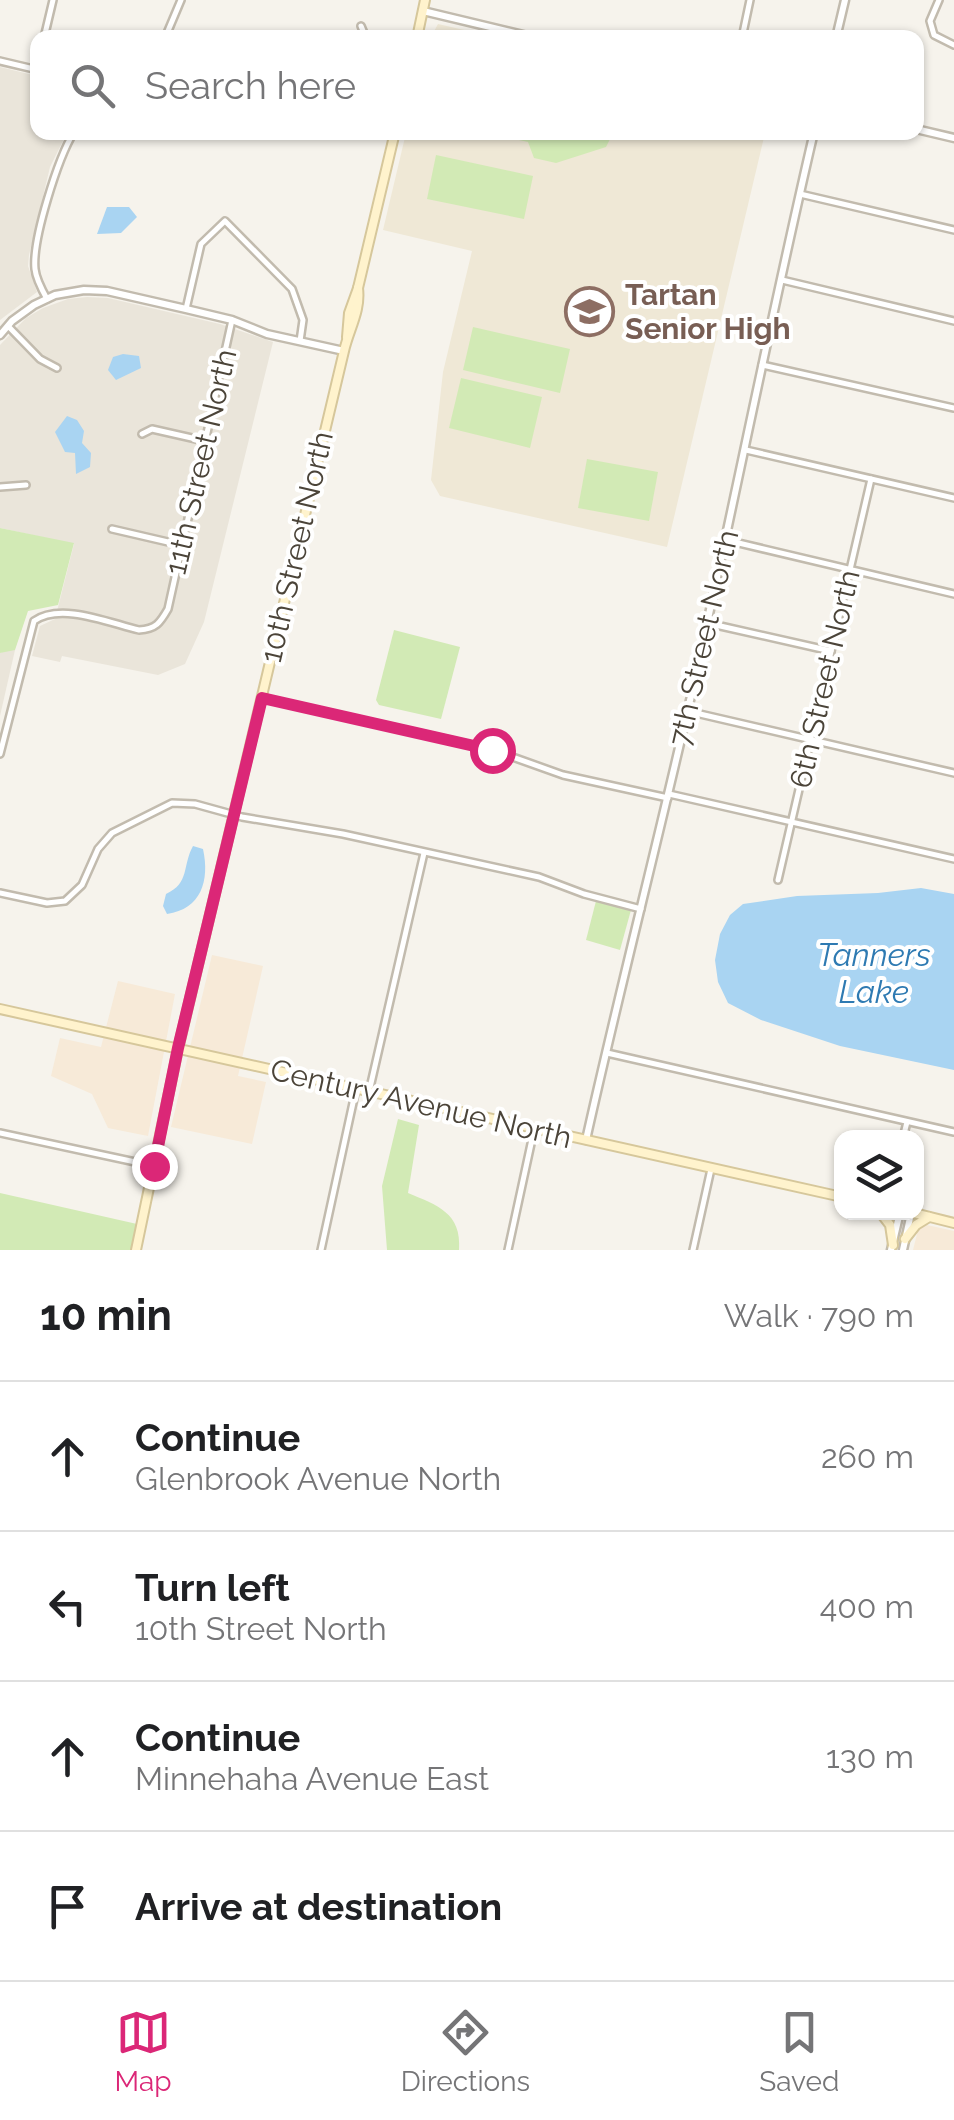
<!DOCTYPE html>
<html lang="en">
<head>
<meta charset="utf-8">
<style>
  :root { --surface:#fff; --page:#f2f2f2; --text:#202124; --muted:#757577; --line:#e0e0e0; --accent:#db2777 }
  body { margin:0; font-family:Raleway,sans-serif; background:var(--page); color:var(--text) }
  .controls { position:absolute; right:30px; bottom:30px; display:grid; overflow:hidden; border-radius:20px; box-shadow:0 2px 8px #0004 }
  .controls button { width:90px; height:90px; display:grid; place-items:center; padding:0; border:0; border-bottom:2px solid var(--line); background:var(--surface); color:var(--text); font:50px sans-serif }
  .stop { position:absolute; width:30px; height:30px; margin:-22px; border:8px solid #db2777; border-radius:50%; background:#fff }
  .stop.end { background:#db2777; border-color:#fff; box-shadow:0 2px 10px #0008 }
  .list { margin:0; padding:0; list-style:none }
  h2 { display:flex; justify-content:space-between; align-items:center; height:130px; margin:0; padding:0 40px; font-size:42px }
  h2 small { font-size:32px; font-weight:400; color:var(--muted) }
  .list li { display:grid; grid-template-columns:65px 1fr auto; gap:30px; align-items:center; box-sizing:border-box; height:150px; padding:0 40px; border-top:2px solid var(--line) }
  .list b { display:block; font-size:38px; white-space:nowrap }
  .list p { margin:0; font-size:32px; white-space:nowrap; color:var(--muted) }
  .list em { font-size:32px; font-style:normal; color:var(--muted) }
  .icon { flex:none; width:55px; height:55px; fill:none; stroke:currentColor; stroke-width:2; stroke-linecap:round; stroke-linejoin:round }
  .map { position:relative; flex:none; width:954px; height:1250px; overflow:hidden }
  .search { position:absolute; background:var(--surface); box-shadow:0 2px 8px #0004; left:30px; right:30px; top:30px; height:110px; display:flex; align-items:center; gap:25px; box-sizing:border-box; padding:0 35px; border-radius:20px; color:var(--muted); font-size:38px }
  .sheet { height:730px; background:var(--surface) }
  nav { display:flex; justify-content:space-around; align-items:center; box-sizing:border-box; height:140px; border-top:2px solid var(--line); background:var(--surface); font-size:28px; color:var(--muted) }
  nav a { display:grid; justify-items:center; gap:5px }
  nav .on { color:var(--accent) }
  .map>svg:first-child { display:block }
</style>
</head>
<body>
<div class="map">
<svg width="954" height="1250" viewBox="0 0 954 1250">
  <rect width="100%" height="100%" fill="#f6f3ec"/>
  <g fill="#eae5da">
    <path d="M 0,67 L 37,76 L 38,132 L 67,133 L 50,167 L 29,255 L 28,266 L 37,292 L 0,320 Z"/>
    <path d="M 87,297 L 108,298 L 220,324 L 273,342 L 204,622 L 185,664 L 158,675 L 62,656 L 60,662 L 32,656 L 40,626 L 55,619 L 74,544 L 0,528 L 0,345 L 26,318 L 43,308 L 68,299 Z"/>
    <path d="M 9,649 L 15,650 L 0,716 L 0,653 Z"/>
  </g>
  <g fill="#f7ead8">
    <path d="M 212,955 L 263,966 L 238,1076 L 266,1082 L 252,1144 L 171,1127 Z"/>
    <path d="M 118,981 L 175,994 L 148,1136 L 108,1128 L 92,1094 L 51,1076 L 60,1038 L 101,1047 Z"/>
    <path d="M 927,1225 L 954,1231 L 954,1250 L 913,1250 L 918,1230 Z"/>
  </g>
  <g fill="#efe8d6">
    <path d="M 438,24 L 495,37 L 431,37 Z"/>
    <path d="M 406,133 L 765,133 L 667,547 L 440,496 L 431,480 L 443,372 L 472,251 L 383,230 Z"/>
  </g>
  <g fill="#d2eab5">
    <path d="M 520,133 L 520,132 L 613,133 L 606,147 L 556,163 L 534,158 L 528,142 L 519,140 Z"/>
    <path d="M 436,155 L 533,176 L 524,219 L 427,199 Z"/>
    <path d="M 473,327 L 570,349 L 560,393 L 463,370 Z"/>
    <path d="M 461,378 L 542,397 L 530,448 L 449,428 Z"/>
    <path d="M 587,459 L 658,472 L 649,521 L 578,508 Z"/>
    <path d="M 0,528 L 74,543 L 58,605 L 28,611 L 15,650 L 0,653 Z"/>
    <path d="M 394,630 L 460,647 L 441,719 L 379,705 L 376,700 Z"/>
    <path d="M 596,901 L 631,910 L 620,950 L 586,940 Z"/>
    <path d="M 398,1119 L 419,1125 L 408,1193 C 437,1205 462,1213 459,1250 L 387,1250 L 382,1186 Z"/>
    <path d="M 0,1193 L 137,1224 L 131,1250 L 0,1250 Z"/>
  </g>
  <g fill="#a9d4f2">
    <path d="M 107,207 L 129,207 L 137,217 L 121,233 L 97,234 Z"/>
    <path d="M 123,354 L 139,356 L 141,368 L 116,380 L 108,370 L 113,357 Z"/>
    <path d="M 67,416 L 77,420 L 84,431 L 82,443 L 91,453 L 90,467 L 76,474 L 75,453 L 65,452 L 55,432 Z"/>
    <path d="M 193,846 L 203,849 C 210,881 201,909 167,914 L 163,906 L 166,894 C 190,883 182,866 193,846 Z"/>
    <path d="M 921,888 L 954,894 L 954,1070 L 840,1046 L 761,1020 L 728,1003 L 718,982 L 715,960 L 720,934 L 730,915 L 743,904 L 797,896 L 878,893 Z"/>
  </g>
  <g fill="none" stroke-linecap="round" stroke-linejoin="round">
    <defs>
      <g id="minor">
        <path d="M 939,0 L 930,21 L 934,35 L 954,45"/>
        <path d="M 361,26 L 366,38"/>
        <path d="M 44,38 L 53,0"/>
        <path d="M 165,38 L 181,0"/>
        <path d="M 742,38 L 750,0"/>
        <path d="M 0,61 L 38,70"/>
        <path d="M 800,194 L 954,230"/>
        <path d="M 782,280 L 954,321"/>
        <path d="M 47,299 C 42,290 36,279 35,269 C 32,240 58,158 74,132"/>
        <path d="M 186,309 L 201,244 L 225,221 L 292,289 L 303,320 L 300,341"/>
        <path d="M 8,326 L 40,359 L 57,368"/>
        <path d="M 762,365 L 954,408"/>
        <path d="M 142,434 L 152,429 L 205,441"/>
        <path d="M 746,450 L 954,498"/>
        <path d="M 0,487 L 26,485"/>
        <path d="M 112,529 L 181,545"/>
        <path d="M 726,540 L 954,594"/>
        <path d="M 707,623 L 831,651"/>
        <path d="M 262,698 L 493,750 L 563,775 L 668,798"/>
        <path d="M 687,711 L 954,773"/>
        <path d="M 0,754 L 34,621 C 61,602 109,623 139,630 C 156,629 160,623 168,609 L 232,320"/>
        <path d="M 669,794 L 954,859"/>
        <path d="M 778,880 L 871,479"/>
        <path d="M 0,893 L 47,903 L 65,901 L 82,885 L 98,849 L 112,833 L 172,803 L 195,804 L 242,817 L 343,834 L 539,877 L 584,894 L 641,909"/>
        <path d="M 607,1053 L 954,1132"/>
        <path d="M 369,1092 L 424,853"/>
        <path d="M 0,1133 L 154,1166"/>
        <path d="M 903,1138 L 907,1122"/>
        <path d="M 321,1250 L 356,1089"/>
        <path d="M 508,1250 L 534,1130"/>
        <path d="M 693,1250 L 711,1169"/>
      </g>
      <g id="tertiary">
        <path d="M 423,11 L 536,38"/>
        <path d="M 836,38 L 845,0"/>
        <path d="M 916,129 L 954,138"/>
        <path d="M 0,335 L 12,321 L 34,305 L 55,295 L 84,290 L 107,291 L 186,309 L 232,320 L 267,334 L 344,351"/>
        <path d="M 586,1140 C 619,992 657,845 691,696 C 733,509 770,320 814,132"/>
        <path d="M 891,1250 L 900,1212"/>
        <path d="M 903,1250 L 911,1213"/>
      </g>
      <g id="secondary">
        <path d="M 417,38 L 425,0"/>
        <path d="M 347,337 L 349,313 L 358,288 L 395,132"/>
        <path d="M 0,1009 L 842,1197"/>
        <path d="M 880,1212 L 890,1225 L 893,1245"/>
        <path d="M 910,1212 L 954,1223"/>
        <path d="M 905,1239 L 916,1225 L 929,1217"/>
        <path d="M 136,1250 L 178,1049 L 344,351 C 349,329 361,311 358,288"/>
      </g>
    </defs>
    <use href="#minor" stroke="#c2bbae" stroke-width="10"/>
    <use href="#tertiary" stroke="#c2bbae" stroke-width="11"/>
    <use href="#secondary" stroke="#d6c79b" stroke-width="12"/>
    <use href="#minor" stroke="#fff" stroke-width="5"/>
    <use href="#tertiary" stroke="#fff" stroke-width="6"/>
    <use href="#secondary" stroke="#fff3cd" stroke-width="8"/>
  </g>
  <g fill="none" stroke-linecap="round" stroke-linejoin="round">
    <path stroke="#db2777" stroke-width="12" d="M 154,1166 L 178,1048 L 262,698 L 492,750"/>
  </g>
  <defs>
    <symbol id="school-ring" viewBox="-11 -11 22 22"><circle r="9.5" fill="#fff" stroke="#8d6e63" stroke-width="1.5"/><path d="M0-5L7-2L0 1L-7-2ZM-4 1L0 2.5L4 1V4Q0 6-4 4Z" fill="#8d6e63"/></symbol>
  </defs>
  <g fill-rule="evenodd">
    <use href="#school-ring" x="562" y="284" width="55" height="55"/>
  </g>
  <g text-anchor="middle" stroke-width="8" stroke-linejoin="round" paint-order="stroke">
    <g font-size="30" font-weight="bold" fill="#785e54" stroke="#fff" text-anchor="start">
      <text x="625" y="305">Tartan<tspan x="625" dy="34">Senior High</tspan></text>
    </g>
    <g font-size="30" fill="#4b4439" stroke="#fff">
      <text transform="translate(201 462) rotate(-77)" y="10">11th Street North</text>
      <text transform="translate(297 547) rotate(-77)" y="10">10th Street North</text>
      <text transform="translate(704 638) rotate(-77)" y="10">7th Street North</text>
      <text transform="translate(825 679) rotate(-77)" y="10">6th Street North</text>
      <text transform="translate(421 1104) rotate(13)" y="10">Century Avenue North</text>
    </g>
    <g font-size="32" font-style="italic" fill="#2e7ab2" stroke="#fff">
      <text x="874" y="966">Tanners<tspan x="874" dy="37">Lake</tspan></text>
    </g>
  </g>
</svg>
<div class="controls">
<button><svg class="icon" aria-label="layers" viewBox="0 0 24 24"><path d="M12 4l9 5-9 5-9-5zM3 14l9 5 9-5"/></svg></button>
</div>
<div class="stop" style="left:492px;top:750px"></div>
<div class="stop end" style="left:154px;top:1166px"></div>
<div class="search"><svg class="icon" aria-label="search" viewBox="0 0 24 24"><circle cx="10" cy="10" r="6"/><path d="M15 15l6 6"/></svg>Search here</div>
</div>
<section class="sheet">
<h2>10 min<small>Walk · 790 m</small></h2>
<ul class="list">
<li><svg class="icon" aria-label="ahead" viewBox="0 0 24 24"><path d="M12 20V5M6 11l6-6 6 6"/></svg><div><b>Continue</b><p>Glenbrook Avenue North</p></div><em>260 m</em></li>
<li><svg class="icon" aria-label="left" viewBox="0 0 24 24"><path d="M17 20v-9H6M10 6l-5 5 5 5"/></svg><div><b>Turn left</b><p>10th Street North</p></div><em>400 m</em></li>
<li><svg class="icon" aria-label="ahead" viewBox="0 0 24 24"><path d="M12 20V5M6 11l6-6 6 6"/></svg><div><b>Continue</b><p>Minnehaha Avenue East</p></div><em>130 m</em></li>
<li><svg class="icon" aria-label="arrive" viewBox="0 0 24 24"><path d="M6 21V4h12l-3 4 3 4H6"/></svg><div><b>Arrive at destination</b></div></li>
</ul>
</section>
<nav>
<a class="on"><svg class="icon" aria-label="map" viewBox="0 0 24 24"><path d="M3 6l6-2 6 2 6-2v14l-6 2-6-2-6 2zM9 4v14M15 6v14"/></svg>Map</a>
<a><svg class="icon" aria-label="directions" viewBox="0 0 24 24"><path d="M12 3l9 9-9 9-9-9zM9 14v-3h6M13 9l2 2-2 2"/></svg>Directions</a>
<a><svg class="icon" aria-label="saved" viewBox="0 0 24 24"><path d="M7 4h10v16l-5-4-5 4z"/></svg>Saved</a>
</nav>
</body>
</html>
